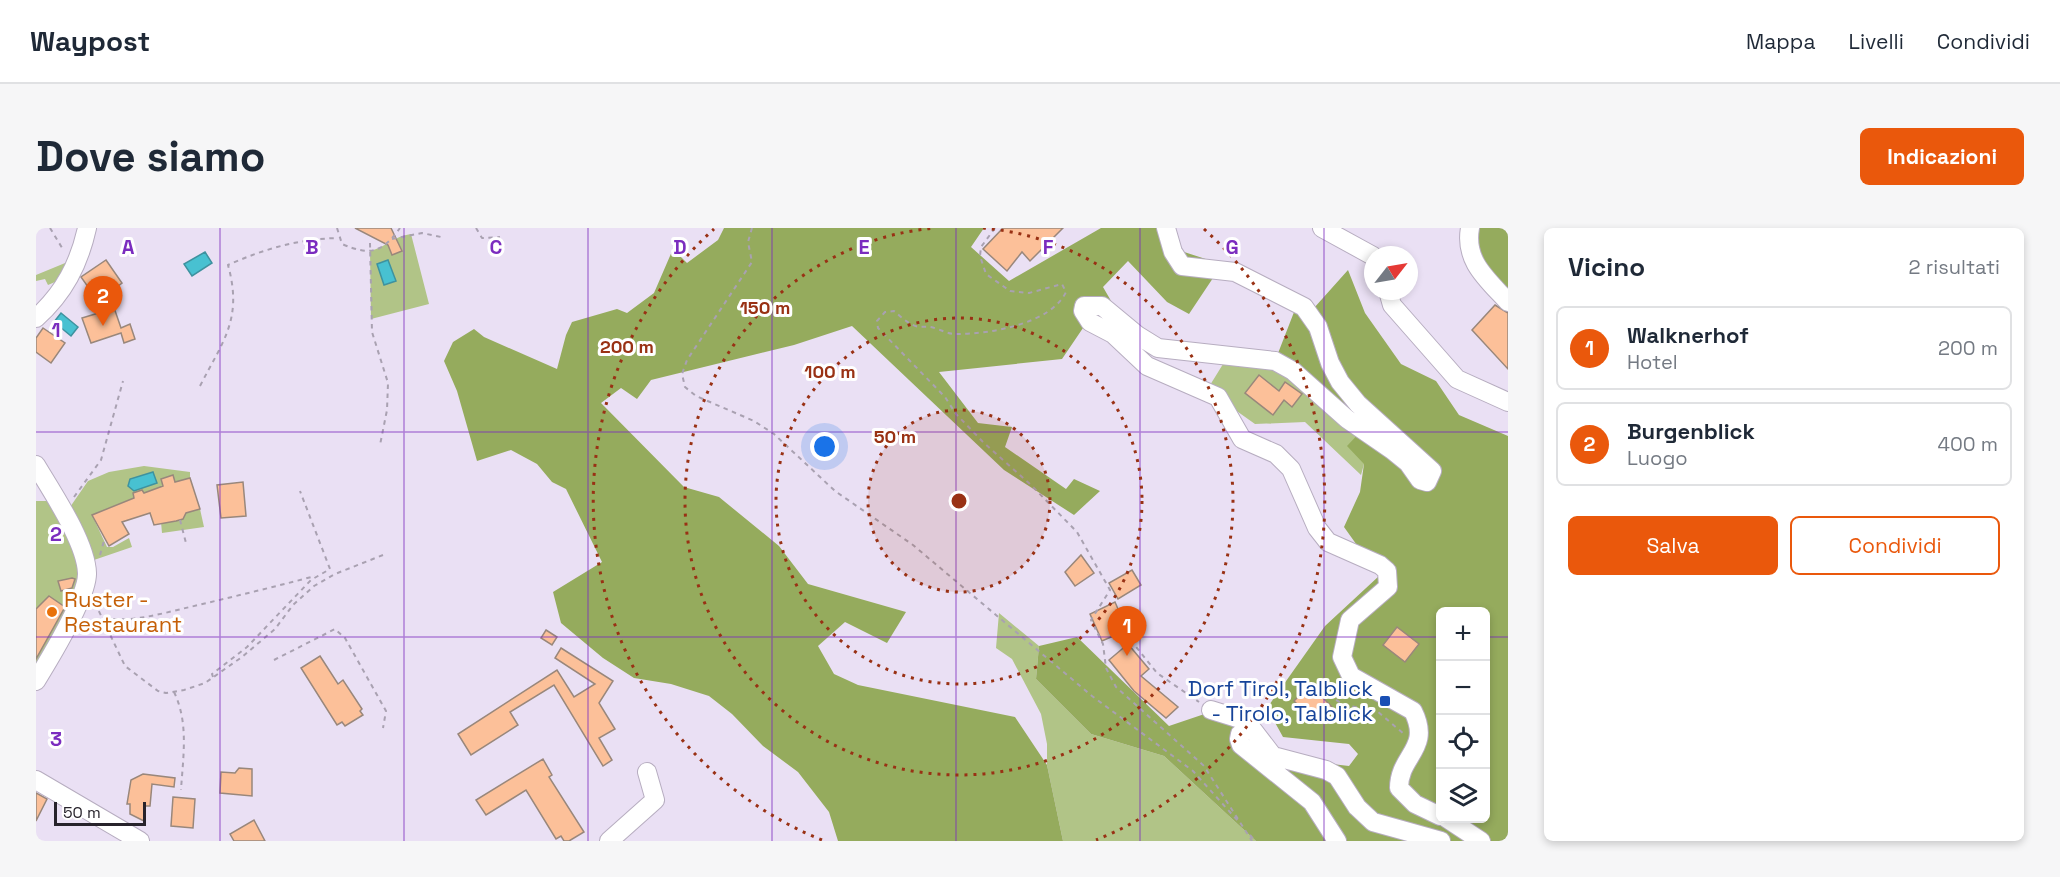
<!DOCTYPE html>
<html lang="it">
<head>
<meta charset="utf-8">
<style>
  :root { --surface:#fff; --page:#f6f6f7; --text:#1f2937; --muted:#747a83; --line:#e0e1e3; --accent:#ea580c }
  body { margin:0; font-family:"Space Grotesk",sans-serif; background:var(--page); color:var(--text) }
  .controls { position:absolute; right:18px; bottom:18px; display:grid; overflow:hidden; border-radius:9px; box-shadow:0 3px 9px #0003 }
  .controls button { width:54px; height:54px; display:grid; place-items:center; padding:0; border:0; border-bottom:2px solid var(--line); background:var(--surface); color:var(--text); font:30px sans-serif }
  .compass { position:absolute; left:1328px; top:18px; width:54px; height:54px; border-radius:50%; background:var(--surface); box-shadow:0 3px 9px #0003; rotate:59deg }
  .scale { position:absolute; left:18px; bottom:15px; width:92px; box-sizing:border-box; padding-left:6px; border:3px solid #27232b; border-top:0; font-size:16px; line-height:21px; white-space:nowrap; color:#27232b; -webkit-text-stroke:4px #fff; paint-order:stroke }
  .you { position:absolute; left:789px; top:219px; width:21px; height:21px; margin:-15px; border:4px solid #fff; border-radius:50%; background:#1a73e8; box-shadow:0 0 0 9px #1a73e833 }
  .badge { display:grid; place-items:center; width:39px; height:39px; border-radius:50%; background:var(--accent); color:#fff; font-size:20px; font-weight:700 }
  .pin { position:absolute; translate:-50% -50px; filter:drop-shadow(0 2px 3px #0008) }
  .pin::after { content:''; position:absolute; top:32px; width:21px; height:18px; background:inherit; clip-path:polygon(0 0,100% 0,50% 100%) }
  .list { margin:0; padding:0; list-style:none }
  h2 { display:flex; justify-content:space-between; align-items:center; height:78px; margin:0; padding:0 24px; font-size:26px }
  h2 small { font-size:20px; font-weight:400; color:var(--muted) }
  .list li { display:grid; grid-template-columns:39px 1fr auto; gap:18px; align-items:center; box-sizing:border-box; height:84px; margin:0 12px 12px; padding:0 12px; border:2px solid var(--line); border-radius:9px }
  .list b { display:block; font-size:22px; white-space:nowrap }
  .list p { margin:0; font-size:20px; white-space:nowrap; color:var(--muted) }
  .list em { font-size:20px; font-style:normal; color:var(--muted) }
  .actions { display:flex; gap:12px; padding:18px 24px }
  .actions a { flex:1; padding:14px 0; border:2px solid var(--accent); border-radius:9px; text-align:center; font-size:21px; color:var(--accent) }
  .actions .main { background:var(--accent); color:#fff }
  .icon { flex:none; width:33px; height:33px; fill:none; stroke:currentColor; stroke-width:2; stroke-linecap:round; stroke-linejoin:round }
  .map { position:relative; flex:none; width:1472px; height:613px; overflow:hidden; border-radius:9px }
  header { display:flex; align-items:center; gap:36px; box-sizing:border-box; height:84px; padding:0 30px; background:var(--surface); border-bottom:2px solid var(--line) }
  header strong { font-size:28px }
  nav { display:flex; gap:33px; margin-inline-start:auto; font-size:21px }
  .intro { display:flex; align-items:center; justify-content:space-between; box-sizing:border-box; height:144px; padding:0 36px }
  h1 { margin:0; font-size:42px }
  .button { padding:15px 27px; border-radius:9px; background:var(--accent); color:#fff; font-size:21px; font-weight:700 }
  main { display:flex; gap:36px; padding:0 36px }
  aside { flex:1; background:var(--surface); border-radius:9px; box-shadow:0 3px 9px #0003 }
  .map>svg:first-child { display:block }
</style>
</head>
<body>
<header>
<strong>Waypost</strong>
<nav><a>Mappa</a><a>Livelli</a><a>Condividi</a></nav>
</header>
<div class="intro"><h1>Dove siamo</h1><a class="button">Indicazioni</a></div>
<main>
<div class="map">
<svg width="1472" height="613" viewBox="0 0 1472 613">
  <rect width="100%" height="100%" fill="#eae0f4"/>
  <g fill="#b1c487">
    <path d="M 375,6 L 393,76 L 335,91 L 334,23 C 350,19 358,8 375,6 Z"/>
    <path d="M 34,33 L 19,54 L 12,57 L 9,51 L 0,53 L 0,47 Z"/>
    <path d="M 1192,128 L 1227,130 L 1326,202 L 1328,236 L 1325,247 L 1269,194 L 1219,196 L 1171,162 Z"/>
    <path d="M 108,238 L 154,244 L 154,250 L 139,254 L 137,247 L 125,251 L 127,258 L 109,271 L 106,262 L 98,270 L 56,287 L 71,319 L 77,319 L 93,310 L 96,319 L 58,332 L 32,282 L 52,253 L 73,244 Z"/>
    <path d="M 0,273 L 16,273 L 50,338 L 0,453 Z"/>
    <path d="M 164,281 L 168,299 L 126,305 L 125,294 L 147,291 L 150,285 Z"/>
    <path d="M 963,385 L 1003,418 L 1000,451 L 1055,506 L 1128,528 L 1220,613 L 1027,613 L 1011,537 L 1011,516 L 1005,486 L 976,431 L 960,420 Z"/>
  </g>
  <g fill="#95ab5d" fill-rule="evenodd">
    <path d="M 688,0 L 948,0 L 935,19 L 973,53 L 1065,0 L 1136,0 L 1142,22 L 1182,35 L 1179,47 L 1153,86 L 1131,74 L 1092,33 L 1067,59 L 1082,85 L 1047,100 L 1026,131 L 903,144 L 942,195 L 976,199 L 969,219 L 1030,261 L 1038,251 L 1064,263 L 1038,287 L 968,242 L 816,98 L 758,117 L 615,152 L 601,171 L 585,160 L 565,175 L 648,259 L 683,269 L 743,318 L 772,356 L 870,384 L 851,415 L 809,394 L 782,418 L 798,446 L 822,457 L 979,489 L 1011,537 L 1027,613 L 802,613 L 793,584 L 762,544 L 727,518 L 696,486 L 673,468 L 635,456 L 598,450 L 567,430 L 525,395 L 517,364 L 566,334 L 530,261 L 516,254 L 501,236 L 475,222 L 441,233 L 421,163 L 408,133 L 417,114 L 438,101 L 448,109 L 521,141 L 530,107 L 536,94 L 581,81 L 591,85 L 618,65 L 637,21 L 651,35 L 682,12 Z"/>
    <path d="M 1428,0 L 1472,0 L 1472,82 Z"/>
    <path d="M 1312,42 L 1329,85 L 1365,136 L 1400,153 L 1423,187 L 1472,208 L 1472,613 L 1220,613 L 1128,528 L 1055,506 L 1000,451 L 1003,418 L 1041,409 L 1133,498 L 1201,475 L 1222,497 L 1239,524 L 1279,534 L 1313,538 L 1322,526 L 1313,516 L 1247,509 L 1231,480 L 1289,398 L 1343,348 L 1308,299 L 1324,264 L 1328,236 L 1311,218 L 1326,202 L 1239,133 L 1260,79 L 1278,80 ZM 1404,383 L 1450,383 L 1450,590 L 1404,590 Z"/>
  </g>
  <g fill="#48c1d1" stroke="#3e929f" stroke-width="1.5">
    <path d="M 169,24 L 176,35 L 156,48 L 148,36 Z"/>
    <path d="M 352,32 L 360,53 L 348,57 L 341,36 Z"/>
    <path d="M 25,85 L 42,99 L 35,108 L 18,94 Z"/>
    <path d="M 117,244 L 121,255 L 98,263 L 92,258 L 94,251 Z"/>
  </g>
  <g fill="#fcc099" stroke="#99877b" stroke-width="1.5">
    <path d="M 319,0 L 355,0 L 366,23 L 356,27 L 352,17 Z"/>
    <path d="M 967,0 L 1027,0 L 994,33 L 986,24 L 971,43 L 947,21 Z"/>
    <path d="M 70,32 L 86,55 L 73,65 L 85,100 L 94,96 L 99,111 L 88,115 L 85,105 L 55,115 L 46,90 L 69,83 L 45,49 Z"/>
    <path d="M 1459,77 L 1472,85 L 1472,141 L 1436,102 Z"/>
    <path d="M 7,100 L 29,115 L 15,135 L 0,124 L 0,110 Z"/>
    <path d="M 1223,147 L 1243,163 L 1249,154 L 1266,166 L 1256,179 L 1248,172 L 1237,187 L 1209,165 Z"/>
    <path d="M 137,247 L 139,254 L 154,250 L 164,281 L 150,285 L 147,291 L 140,293 L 118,297 L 114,285 L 86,294 L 93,306 L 73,318 L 56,287 L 98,270 L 97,265 L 106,262 L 108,265 L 127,258 L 125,251 Z"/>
    <path d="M 207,254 L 210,288 L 185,290 L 181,257 Z"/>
    <path d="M 1045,327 L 1058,345 L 1039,358 L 1029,344 Z"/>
    <path d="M 1096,342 L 1105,357 L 1082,371 L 1073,355 Z"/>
    <path d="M 36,350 L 39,351 L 36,360 L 25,363 L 22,353 Z"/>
    <path d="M 13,368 L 29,379 L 0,431 L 0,381 Z"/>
    <path d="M 1079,374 L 1091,402 L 1066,413 L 1054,386 Z"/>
    <path d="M 1361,399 L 1383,416 L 1369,434 L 1347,417 Z"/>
    <path d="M 510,402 L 521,409 L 516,417 L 505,410 Z"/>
    <path d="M 1092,416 L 1113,441 L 1105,448 L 1142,479 L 1130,490 L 1098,463 L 1073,432 Z"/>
    <path d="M 525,420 L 577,453 L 563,475 L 579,501 L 563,510 L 576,532 L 567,538 L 518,457 L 474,484 L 482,497 L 435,527 L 422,506 L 521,442 L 538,469 L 559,456 L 519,430 Z"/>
    <path d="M 284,428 L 302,456 L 307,452 L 326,481 L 324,483 L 327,487 L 309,498 L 306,494 L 301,497 L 265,440 Z"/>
    <path d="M 1274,457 L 1296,479 L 1280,495 L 1258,473 Z"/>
    <path d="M 507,531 L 516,547 L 513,549 L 548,604 L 533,613 L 528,613 L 525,608 L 520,611 L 490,562 L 450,587 L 440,572 Z"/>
    <path d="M 203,540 L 216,541 L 216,568 L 184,565 L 185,544 L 199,545 Z"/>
    <path d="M 107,546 L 139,550 L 138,559 L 116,556 L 114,578 L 109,578 L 108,593 L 94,586 L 94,576 L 91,576 L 95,552 Z"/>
    <path d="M 0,565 L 11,571 L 0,593 Z"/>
    <path d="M 137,569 L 159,571 L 157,600 L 135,598 Z"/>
    <path d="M 218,592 L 229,613 L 198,613 L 194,606 Z"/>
  </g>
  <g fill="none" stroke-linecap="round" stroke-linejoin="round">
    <defs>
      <g id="minor">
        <path d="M 1130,0 L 1137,24 L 1146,38 L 1199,44 L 1268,79 L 1282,99 L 1294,135 L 1304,154 L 1322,176 L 1396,243 L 1391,254 L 1384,252 L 1372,235 L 1356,222 L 1311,191 L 1257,143 L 1239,133 L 1122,120 L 1101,107 L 1066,78 L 1048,78 L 1047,83 L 1054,94 L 1077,106 L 1111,138 L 1182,169 L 1206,211 L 1240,226 L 1255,241 L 1281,300 L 1292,314 L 1344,337 L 1351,343 L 1352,359 L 1314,392 L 1306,429 L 1315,448 L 1377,483 C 1396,521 1363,527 1363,560 L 1379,576 L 1404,588"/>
        <path d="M 1286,0 L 1337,28"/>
        <path d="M 1434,0 C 1428,33 1451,51 1472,74"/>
        <path d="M 1352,63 L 1356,77 L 1421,151 L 1472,174"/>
        <path d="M 0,90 C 28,65 43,36 51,0"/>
        <path d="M 0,237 C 16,264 50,314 51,345 C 52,368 13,432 0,453"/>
        <path d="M 1175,482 L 1204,491 L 1214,500"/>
        <path d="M 0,552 L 104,613"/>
        <path d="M 1410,590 L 1445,613"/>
        <path d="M 573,613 L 619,572 L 611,544"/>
        <path d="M 1301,613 L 1276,574 L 1205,517 L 1203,511 L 1204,506 L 1214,500 L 1217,502 L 1237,528 L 1290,542 L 1301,548 L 1321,579 L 1337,594 L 1405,613"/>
      </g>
    </defs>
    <use href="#minor" stroke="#b7adc0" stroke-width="20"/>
    <g stroke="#a9a1b1" stroke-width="2" stroke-dasharray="4.5 4.5" stroke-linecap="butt">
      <path d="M 14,0 L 28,23"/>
      <path d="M 301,0 L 306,16 C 334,28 346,25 364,0"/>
      <path d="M 440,0 L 446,10 L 464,9"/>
      <path d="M 716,0 L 712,14 L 716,34 L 651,132 L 646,146 L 649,159 L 660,168 L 718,193 L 738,206 L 799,263 L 877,317 L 1056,468 L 1157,543 L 1202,593"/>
      <path d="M 959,0 L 945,19 L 944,28 L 950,46 L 974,63 L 993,65 L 1026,56 L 1030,64 C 1015,96 953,106 922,106 C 913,107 904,101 895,99 C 889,98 882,100 877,97 C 870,94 864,88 858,83 L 849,84 L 841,93 L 842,100 L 909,169 L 920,186 L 948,215 L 996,258 L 1041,304 L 1074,362 L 1055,392 L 1067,416 L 1070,440 L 1080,459 L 1168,538 L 1216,613"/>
      <path d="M 356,11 L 386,5 L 405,9"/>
      <path d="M 334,15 L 336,104 L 352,155 L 351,182 L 344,217"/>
      <path d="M 164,158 C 187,113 207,91 192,37 C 228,21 262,11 302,10"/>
      <path d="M 38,269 L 65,232 L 87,153"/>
      <path d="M 144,292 L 150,315"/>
      <path d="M 64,327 L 68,313"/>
      <path d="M 59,375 L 89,438 L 122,463 L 130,465 L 148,462 L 169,455 L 206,429 L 239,401 L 257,377 L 278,358 L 299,346 L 347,327"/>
      <path d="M 68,390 C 96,395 127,385 154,379 C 196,369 238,359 279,348"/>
      <path d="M 1089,405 L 1121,445 L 1163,474"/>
      <path d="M 238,432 L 299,401 L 309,410 L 350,483 L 347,500"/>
      <path d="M 177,449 L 176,446 L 211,419 L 275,352 L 294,341 L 264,263"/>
      <path d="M 1285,462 L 1308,477 L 1341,483 L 1368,506"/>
      <path d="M 138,464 C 153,495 147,529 145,562"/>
      <path d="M 1214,607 L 1219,613"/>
    </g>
    <use href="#minor" stroke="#fff" stroke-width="18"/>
  </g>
  <path fill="none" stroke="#7b2cbf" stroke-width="1.5" stroke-opacity="0.55" d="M 184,0 L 184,613M 368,0 L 368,613M 552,0 L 552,613M 736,0 L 736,613M 920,0 L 920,613M 1104,0 L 1104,613M 1288,0 L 1288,613M 0,204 L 1472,204M 0,409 L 1404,409M 1450,409 L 1472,409"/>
  <circle cx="923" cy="273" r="91" fill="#993114" fill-opacity=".12"/>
  <g fill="none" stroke="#993114" stroke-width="3" stroke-dasharray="3 6">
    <circle cx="923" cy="273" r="91"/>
    <circle cx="923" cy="273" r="183"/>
    <path d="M947 0A274 274 0 1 1 899 0"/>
    <path d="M786 612A366 366 0 0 1 678 1M1168 1A366 366 0 0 1 1060 612"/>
  </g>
  <circle fill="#e8710a" stroke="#fff" stroke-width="2" cx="16" cy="384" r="6"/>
  <rect fill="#1a4fb4" stroke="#fff" stroke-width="2" x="1343" y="467" width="12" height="12" rx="3"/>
  <g text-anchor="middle" stroke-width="6" stroke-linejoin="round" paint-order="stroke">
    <g font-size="22" fill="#c56008" stroke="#fff" text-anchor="start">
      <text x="28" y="379">Ruster -<tspan x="28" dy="25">Restaurant</tspan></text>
    </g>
    <g font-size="22" fill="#164399" stroke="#fff" text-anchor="end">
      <text x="1337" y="468">Dorf Tirol, Talblick<tspan x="1337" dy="25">- Tirolo, Talblick</tspan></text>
    </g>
  </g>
  <g font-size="20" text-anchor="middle" font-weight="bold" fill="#7b2cbf" stroke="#fff" stroke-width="6" stroke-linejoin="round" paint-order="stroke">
    <text x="92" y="26">A</text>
    <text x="276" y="26">B</text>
    <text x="460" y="26">C</text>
    <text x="644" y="26">D</text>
    <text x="828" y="26">E</text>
    <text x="1012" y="26">F</text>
    <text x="1196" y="26">G</text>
    <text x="20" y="109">1</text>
    <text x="20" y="313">2</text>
    <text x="20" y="518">3</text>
  </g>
  <circle cx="923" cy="273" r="9" fill="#993114" stroke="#fff" stroke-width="3"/>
  <g font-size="18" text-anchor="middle" font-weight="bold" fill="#993114" stroke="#fff" stroke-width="6" stroke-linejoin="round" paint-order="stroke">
    <text x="729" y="86">150 m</text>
    <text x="591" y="125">200 m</text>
    <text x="794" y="150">100 m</text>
    <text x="859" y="215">50 m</text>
  </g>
</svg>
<div class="controls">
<button>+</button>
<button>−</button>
<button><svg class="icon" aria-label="locate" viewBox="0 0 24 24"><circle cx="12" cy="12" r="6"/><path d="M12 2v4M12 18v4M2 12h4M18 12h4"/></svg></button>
<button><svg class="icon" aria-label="layers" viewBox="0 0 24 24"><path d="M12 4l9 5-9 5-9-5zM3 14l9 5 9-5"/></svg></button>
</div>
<svg class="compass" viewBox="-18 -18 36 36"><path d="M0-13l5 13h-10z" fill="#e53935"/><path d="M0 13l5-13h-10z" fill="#747a83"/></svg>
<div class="scale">50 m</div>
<div class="you"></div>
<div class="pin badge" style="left:1091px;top:428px">1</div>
<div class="pin badge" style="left:67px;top:98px">2</div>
</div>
<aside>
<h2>Vicino<small>2 risultati</small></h2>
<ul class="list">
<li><span class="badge">1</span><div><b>Walknerhof</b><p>Hotel</p></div><em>200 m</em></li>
<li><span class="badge">2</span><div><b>Burgenblick</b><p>Luogo</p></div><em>400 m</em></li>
</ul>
<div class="actions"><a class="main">Salva</a><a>Condividi</a></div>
</aside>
</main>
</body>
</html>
